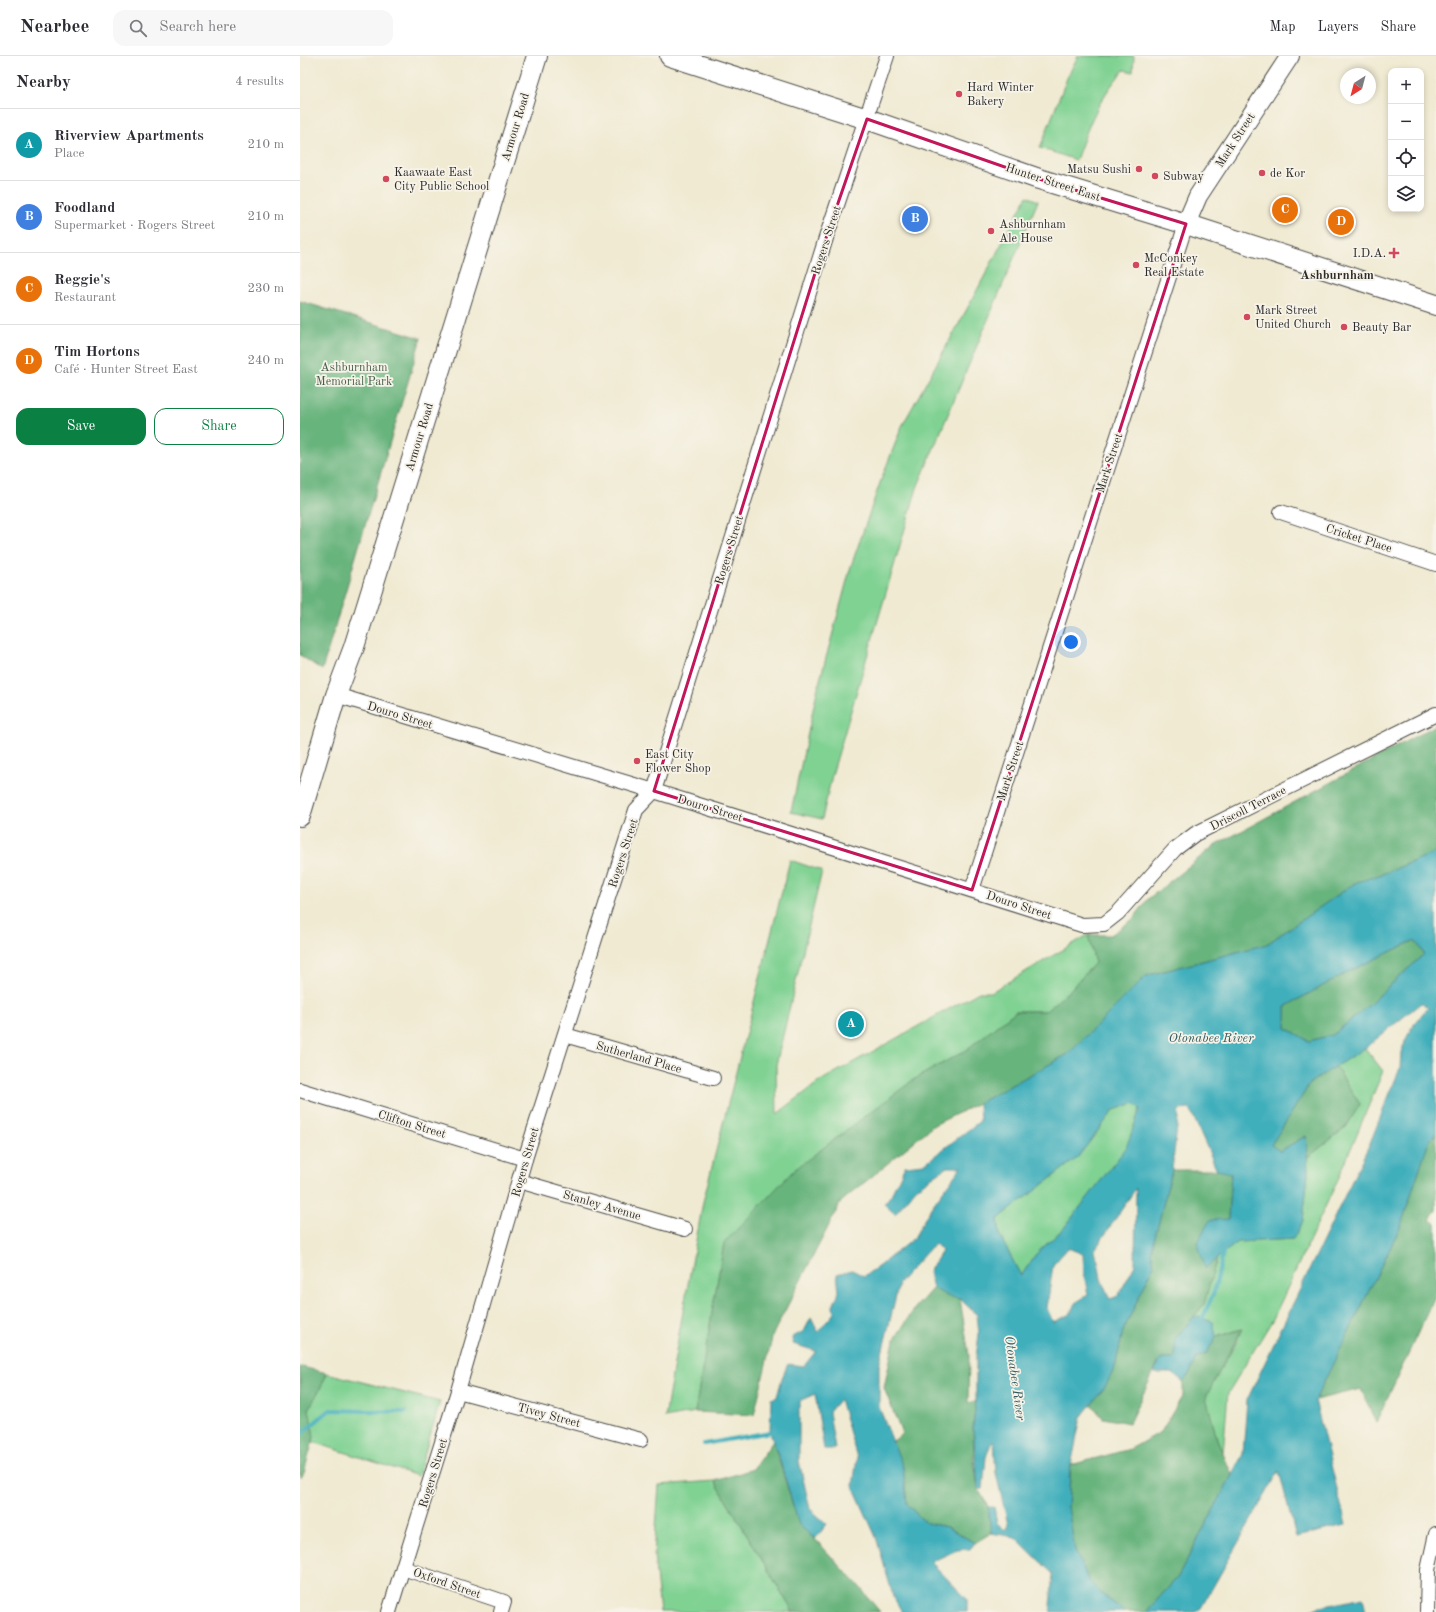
<!DOCTYPE html>
<html lang="en">
<head>
<meta charset="utf-8">
<style>
  :root { --surface:#fff; --page:#f7f7f7; --text:#2b2b33; --muted:#7c7c81; --line:#e1e1e2; --accent:#0b8043 }
  body { margin:0; font-family:"Old Standard TT",serif; background:var(--page); color:var(--text) }
  .controls { position:absolute; right:12px; top:12px; display:grid; overflow:hidden; border-radius:8px; box-shadow:0 2px 6px #0003 }
  .controls button { width:36px; height:36px; display:grid; place-items:center; padding:0; border:0; border-bottom:1px solid var(--line); background:var(--surface); color:var(--text); font:20px sans-serif }
  .compass { position:absolute; left:1040px; top:12px; width:36px; height:36px; border-radius:50%; background:var(--surface); box-shadow:0 2px 6px #0003; rotate:216deg }
  .you { position:absolute; left:771px; top:586px; width:14px; height:14px; margin:-10px; border:3px solid #fff; border-radius:50%; background:#1a73e8; box-shadow:0 0 0 6px #1a73e833 }
  .badge { display:grid; place-items:center; width:26px; height:26px; border-radius:50%; background:var(--accent); color:#fff; font-size:13px; font-weight:700 }
  .pin { position:absolute; translate:-50% -50%; border:2px solid #fff; box-shadow:0 1px 4px #0006 }
  .list { margin:0; padding:0; list-style:none }
  h2 { display:flex; justify-content:space-between; align-items:center; height:52px; margin:0; padding:0 16px; font-size:17px }
  h2 small { font-size:13px; font-weight:400; color:var(--muted) }
  .list li { display:grid; grid-template-columns:26px 1fr auto; gap:12px; align-items:center; box-sizing:border-box; height:72px; padding:0 16px; border-top:1px solid var(--line) }
  .list b { display:block; font-size:15px; white-space:nowrap }
  .list p { margin:0; font-size:13px; white-space:nowrap; color:var(--muted) }
  .list em { font-size:13px; font-style:normal; color:var(--muted) }
  .actions { display:flex; gap:8px; padding:12px 16px }
  .actions a { flex:1; padding:9px 0; border:1px solid var(--accent); border-radius:12px; text-align:center; font-size:14px; color:var(--accent) }
  .actions .main { background:var(--accent); color:#fff }
  .icon { flex:none; width:22px; height:22px; fill:none; stroke:currentColor; stroke-width:2; stroke-linecap:round; stroke-linejoin:round }
  .map { position:relative; flex:none; width:1136px; height:1556px; overflow:hidden }
  header { display:flex; align-items:center; gap:24px; box-sizing:border-box; height:56px; padding:0 20px; background:var(--surface); border-bottom:1px solid var(--line) }
  header strong { font-size:19px }
  nav { display:flex; gap:22px; margin-inline-start:auto; font-size:14px }
  .search { width:280px; height:36px; background:var(--page); display:flex; align-items:center; gap:10px; box-sizing:border-box; padding:0 14px; border-radius:12px; color:var(--muted); font-size:15px }
  main { display:flex }
  aside { flex:1; background:var(--surface) }
  .map>svg:first-child { display:block }
</style>
</head>
<body>
<header>
<strong>Nearbee</strong>
<div class="search"><svg class="icon" aria-label="search" viewBox="0 0 24 24"><circle cx="10" cy="10" r="6"/><path d="M15 15l6 6"/></svg>Search here</div>
<nav><a>Map</a><a>Layers</a><a>Share</a></nav>
</header>
<main>
<aside>
<h2>Nearby<small>4 results</small></h2>
<ul class="list">
<li><span class="badge" style="background:#0f9aa8">A</span><div><b>Riverview Apartments</b><p>Place</p></div><em>210 m</em></li>
<li><span class="badge" style="background:#3f7fe0">B</span><div><b>Foodland</b><p>Supermarket · Rogers Street</p></div><em>210 m</em></li>
<li><span class="badge" style="background:#e8710a">C</span><div><b>Reggie's</b><p>Restaurant</p></div><em>230 m</em></li>
<li><span class="badge" style="background:#e8710a">D</span><div><b>Tim Hortons</b><p>Café · Hunter Street East</p></div><em>240 m</em></li>
</ul>
<div class="actions"><a class="main">Save</a><a>Share</a></div>
</aside>
<div class="map">
<svg width="1136" height="1556" viewBox="0 0 1136 1556">
  <rect width="100%" height="100%" fill="#f7f3e8"/>
  <filter id="ink" filterUnits="userSpaceOnUse"><feTurbulence type="fractalNoise" baseFrequency=".025" numOctaves="2"/><feDisplacementMap in="SourceGraphic" scale="8" xChannelSelector="R" yChannelSelector="G"/><feConvolveMatrix kernelMatrix="1 2 1 2 8 2 1 2 1" color-interpolation-filters="sRGB"/></filter>
  <filter id="wash" filterUnits="userSpaceOnUse"><feTurbulence type="fractalNoise" baseFrequency=".012" numOctaves="4" result="noise"/><feDisplacementMap in="SourceGraphic" scale="16" xChannelSelector="R" yChannelSelector="G"/><feGaussianBlur stdDeviation="0.9" result="paint"/><feColorMatrix in="noise" values="0 0 0 0 0 0 0 0 0 0 0 0 0 0 0 0 0 1.4 0 .05"/><feComposite in="paint" operator="in"/></filter>
  <g filter="url(#wash)">
    <rect width="100%" height="100%" fill="#f0ead2"/>
    <g fill="#80d293" stroke="#567e5f">
      <path d="M 778,0 L 834,0 L 833,16 L 824,14 C 798,43 789,69 776,104 L 740,92 L 767,22 Z"/>
      <path d="M 727,140 L 738,145 L 617,432 L 532,719 L 522,763 L 491,756 L 517,635 L 551,510 L 581,424 L 602,370 L 667,253 Z"/>
      <path d="M 490,804 L 522,815 L 476,1009 L 477,1058 L 520,1025 L 679,936 L 691,936 L 788,879 L 795,907 L 770,934 L 746,955 L 716,955 L 666,994 L 613,1024 L 424,1187 L 395,1356 L 365,1362 L 378,1283 L 403,1146 Z"/>
      <path d="M 1065,992 L 1083,1015 L 1040,1119 L 973,1263 L 928,1337 L 923,1397 L 917,1383 L 905,1341 L 937,1285 L 941,1273 L 916,1281 L 913,1266 L 895,1260 L 904,1248 L 917,1202 L 938,1186 L 993,1183 L 1003,1165 L 1008,1117 L 1007,1102 L 1046,1071 L 1060,1048 L 1035,1010 Z"/>
      <path d="M 834,1047 L 840,1052 L 827,1092 L 764,1172 L 736,1198 L 721,1220 L 700,1180 L 698,1163 L 777,1102 L 814,1054 Z"/>
      <path d="M 27,1317 L 140,1346 L 118,1420 L 13,1386 C 16,1376 9,1366 9,1355 C 9,1351 24,1324 27,1317 Z"/>
      <path d="M 415,1425 L 493,1556 L 360,1556 L 354,1499 L 359,1429 Z"/>
    </g>
    <g fill="#68b47d" stroke="#4a7054">
      <path d="M 0,245 L 121,282 L 22,614 L 0,599 Z"/>
      <path d="M 1136,669 L 1136,796 L 1088,816 L 1055,827 L 967,888 L 846,920 L 768,998 L 679,1047 L 634,1069 L 541,1146 L 473,1278 L 454,1359 L 395,1356 L 424,1187 L 494,1114 L 613,1024 L 666,994 L 716,955 L 746,955 L 770,934 L 795,907 L 788,879 L 811,879 L 833,863 L 848,843 L 914,790 Z"/>
      <path d="M 1115,884 L 1124,898 L 1070,948 L 1033,979 L 1009,985 L 986,972 L 986,950 L 1050,915 Z"/>
      <path d="M 1035,1010 L 1060,1048 L 1046,1071 L 1007,1102 L 1006,1080 L 980,1095 L 971,1089 L 1011,1026 Z"/>
      <path d="M 1136,1077 L 1136,1154 L 1130,1164 L 1136,1168 L 1136,1238 L 1076,1367 L 1061,1333 L 1015,1344 L 1100,1172 L 1128,1087 Z"/>
      <path d="M 872,1114 L 917,1114 L 931,1116 L 928,1163 L 905,1212 L 917,1202 L 904,1248 L 876,1282 L 875,1303 L 860,1303 L 829,1367 L 803,1362 L 791,1348 L 805,1331 L 815,1311 L 823,1275 L 854,1209 L 851,1196 Z"/>
      <path d="M 633,1232 L 647,1240 L 660,1243 L 669,1299 L 668,1347 L 676,1345 L 673,1372 L 674,1404 L 678,1433 L 688,1450 L 691,1477 L 675,1487 L 647,1471 L 627,1467 L 618,1460 L 607,1448 L 603,1411 L 592,1386 L 602,1378 L 584,1332 L 594,1284 L 615,1252 Z"/>
      <path d="M 942,1273 L 906,1341 L 917,1383 L 932,1419 L 878,1521 L 846,1556 L 825,1556 L 802,1538 L 789,1525 L 775,1495 L 768,1451 L 771,1409 L 830,1393 L 861,1376 L 883,1339 L 883,1325 L 889,1319 L 896,1302 L 906,1298 L 916,1281 Z"/>
      <path d="M 2,1311 L 27,1317 L 22,1329 L 9,1353 L 14,1381 L 4,1416 L 0,1421 L 0,1312 Z"/>
      <path d="M 473,1385 L 499,1469 L 515,1483 L 559,1530 L 580,1556 L 493,1556 L 415,1425 L 453,1413 Z"/>
    </g>
    <g fill="#40afbc" stroke="#366d74" fill-rule="evenodd">
      <path d="M 1136,796 L 1136,1077 L 1128,1087 L 1100,1172 L 1015,1344 L 1046,1469 L 996,1481 L 979,1415 L 901,1552 L 897,1556 L 846,1556 L 878,1521 L 943,1398 L 947,1344 L 1070,1087 L 1100,1012 L 1101,996 L 1111,972 L 1128,952 L 1121,947 L 1065,992 L 1011,1026 L 971,1089 L 980,1095 L 1006,1080 L 1008,1117 L 1003,1165 L 993,1183 L 938,1186 L 905,1212 L 897,1186 L 910,1164 L 928,1163 L 931,1117 L 917,1114 L 890,1053 L 879,1054 L 872,1114 L 851,1196 L 854,1209 L 823,1275 L 815,1311 L 805,1331 L 781,1361 L 770,1414 L 768,1451 L 775,1495 L 789,1525 L 802,1538 L 825,1556 L 752,1556 L 750,1549 L 753,1518 L 715,1481 L 691,1477 L 688,1450 L 694,1451 L 697,1467 L 705,1474 L 708,1469 L 696,1417 L 694,1385 L 691,1387 L 686,1401 L 683,1433 L 678,1433 L 673,1372 L 676,1345 L 676,1301 L 679,1278 L 677,1259 L 660,1243 L 647,1240 L 633,1232 L 629,1216 L 642,1195 L 636,1188 L 631,1191 L 599,1227 L 579,1310 L 579,1351 L 603,1411 L 607,1448 L 618,1460 L 627,1467 L 647,1471 L 675,1487 L 670,1493 L 657,1494 L 631,1506 L 667,1543 L 667,1556 L 602,1556 L 593,1540 L 576,1481 L 553,1430 L 557,1402 L 540,1343 L 529,1356 L 535,1393 L 524,1393 L 515,1338 L 499,1345 L 499,1405 L 510,1453 L 527,1468 L 515,1483 L 499,1469 L 481,1408 L 470,1376 L 471,1343 L 477,1341 L 482,1322 L 488,1308 L 504,1310 L 516,1295 L 493,1288 L 493,1281 L 504,1275 L 511,1262 L 518,1276 L 534,1257 L 533,1250 L 539,1236 L 537,1218 L 552,1214 L 564,1220 L 579,1210 L 614,1182 L 630,1153 L 661,1111 L 647,1111 L 616,1132 L 595,1158 L 584,1148 L 591,1139 L 605,1110 L 624,1108 L 680,1065 L 679,1047 L 768,998 L 846,920 L 967,888 L 1055,827 L 1088,816 ZM 1115,884 L 1124,898 L 1070,948 L 1033,979 L 1009,985 L 986,972 L 986,950 L 1050,915 ZM 834,1047 L 840,1053 L 826,1092 L 764,1172 L 736,1198 L 721,1220 L 700,1180 L 698,1163 L 777,1102 L 814,1054 ZM 836,1132 L 835,1209 L 818,1240 L 810,1243 L 801,1223 L 798,1205 L 794,1195 ZM 768,1192 L 783,1198 L 784,1218 L 788,1239 L 775,1247 L 770,1258 L 753,1266 L 747,1252 L 753,1209 Z"/>
      <path d="M 895,1260 L 913,1266 L 916,1281 L 906,1298 L 896,1302 L 889,1319 L 883,1325 L 872,1317 L 854,1317 L 860,1303 L 875,1303 L 875,1282 Z"/>
      <path d="M 1063,1542 L 1066,1556 L 1012,1556 L 1011,1553 Z"/>
    </g>
    <g fill="none" stroke-linecap="round" stroke-linejoin="round">
      <g stroke="#40afbc" stroke-width="4">
        <path d="M 902,1263 L 914,1236 L 923,1197"/>
        <path d="M 0,1380 L 3,1376 L 30,1354 L 105,1356"/>
        <path d="M 404,1388 L 470,1376"/>
      </g>
    </g>
  </g>
  <g filter="url(#ink)">
    <g fill="none" stroke-linecap="round" stroke-linejoin="round">
      <defs>
        <g id="minor">
          <path d="M 981,456 L 1136,508"/>
          <path d="M 36,639 L 354,735 L 782,869 L 804,868 L 818,857 L 875,793 L 895,778 L 1136,658"/>
          <path d="M 672,834 L 886,168"/>
          <path d="M 265,979 L 413,1022"/>
          <path d="M 0,1034 L 225,1103"/>
          <path d="M 219,1125 L 385,1173"/>
          <path d="M 158,1335 L 341,1384"/>
          <path d="M 103,1512 L 204,1546 L 201,1556"/>
          <path d="M 89,1556 L 158,1335 L 225,1103 L 336,754 L 354,735 L 526,182 L 587,0"/>
          <path d="M 1127,1556 L 1128,1514 L 1136,1478"/>
        </g>
        <path id="tertiary" d="M 886,168 L 898,140 L 990,0"/>
        <g id="secondary">
          <path d="M 370,0 L 567,63 L 739,123 L 886,168 L 1136,249"/>
          <path d="M 0,760 L 36,639 L 54,591 L 237,0"/>
        </g>
      </defs>
      <use href="#minor" stroke="#494844" stroke-width="16"/>
      <use href="#tertiary" stroke="#494844" stroke-width="20"/>
      <use href="#secondary" stroke="#494844" stroke-width="22"/>
      <use href="#minor" stroke="#fff" stroke-width="14"/>
      <use href="#tertiary" stroke="#fff" stroke-width="18"/>
      <use href="#secondary" stroke="#fff" stroke-width="20"/>
    </g>
  </g>
  <path fill="none" stroke="#c2185b" stroke-width="3" stroke-linejoin="round" d="M 567,63 L 739,123 L 886,168 L 672,834 L 354,735 L 526,182 Z"/>
  <g fill="#d1495b" stroke="#f7f3e8" stroke-width="1.5">
    <circle cx="659" cy="38" r="4"/>
    <circle cx="839" cy="113" r="4"/>
    <circle cx="962" cy="117" r="4"/>
    <circle cx="855" cy="120" r="4"/>
    <circle cx="86" cy="123" r="4"/>
    <circle cx="691" cy="175" r="4"/>
    <path d="M1092 191h4v4h4v4h-4v4h-4v-4h-4v-4h4z"/>
    <circle cx="836" cy="209" r="4"/>
    <circle cx="947" cy="261" r="4"/>
    <circle cx="1044" cy="271" r="4"/>
    <circle cx="337" cy="705" r="4"/>
  </g>
  <g text-anchor="middle" stroke-width="3.5" stroke-linejoin="round" paint-order="stroke">
    <g font-size="12" fill="#2b2b2b" stroke="#f7f3e8" text-anchor="start">
      <text x="667" y="35">Hard Winter<tspan x="667" dy="14">Bakery</tspan></text>
      <text x="831" y="117" text-anchor="end">Matsu Sushi</text>
      <text x="94" y="120">Kaawaate East<tspan x="94" dy="14">City Public School</tspan></text>
      <text x="970" y="121">de Kor</text>
      <text x="863" y="124">Subway</text>
      <text x="699" y="172">Ashburnham<tspan x="699" dy="14">Ale House</tspan></text>
      <text x="1086" y="201" text-anchor="end">I.D.A.</text>
      <text x="844" y="206">McConkey<tspan x="844" dy="14">Real Estate</tspan></text>
      <text x="955" y="258">Mark Street<tspan x="955" dy="14">United Church</tspan></text>
      <text x="1052" y="275">Beauty Bar</text>
      <text x="345" y="702">East City<tspan x="345" dy="14">Flower Shop</tspan></text>
    </g>
    <g font-size="12" fill="#2b2b2b" stroke="#f7f3e8">
      <text transform="translate(215 71) rotate(-73)" y="4">Armour Road</text>
      <text transform="translate(935 84) rotate(-57)" y="4">Mark Street</text>
      <text transform="translate(753 126) rotate(18)" y="4">Hunter Street East</text>
      <text transform="translate(526 184) rotate(-72)" y="4">Rogers Street</text>
      <text transform="translate(119 381) rotate(-73)" y="4">Armour Road</text>
      <text transform="translate(809 407) rotate(-72)" y="4">Mark Street</text>
      <text transform="translate(1059 482) rotate(18)" y="4">Cricket Place</text>
      <text transform="translate(429 494) rotate(-73)" y="4">Rogers Street</text>
      <text transform="translate(100 659) rotate(17)" y="4">Douro Street</text>
      <text transform="translate(710 715) rotate(-72)" y="4">Mark Street</text>
      <text transform="translate(410 752) rotate(17)" y="4">Douro Street</text>
      <text transform="translate(948 752) rotate(-27)" y="4">Driscoll Terrace</text>
      <text transform="translate(323 797) rotate(-72)" y="4">Rogers Street</text>
      <text transform="translate(719 849) rotate(18)" y="4">Douro Street</text>
      <text transform="translate(339 1001) rotate(16)" y="4">Sutherland Place</text>
      <text transform="translate(112 1068) rotate(17)" y="4">Clifton Street</text>
      <text transform="translate(225 1106) rotate(-74)" y="4">Rogers Street</text>
      <text transform="translate(302 1149) rotate(16)" y="4">Stanley Avenue</text>
      <text transform="translate(249 1359) rotate(15)" y="4">Tivey Street</text>
      <text transform="translate(133 1417) rotate(-73)" y="4">Rogers Street</text>
      <text transform="translate(147 1527) rotate(19)" y="4">Oxford Street</text>
    </g>
    <g font-size="12" fill="#445d4a" stroke="#f7f3e8">
      <text x="54" y="315">Ashburnham<tspan x="54" dy="14">Memorial Park</tspan></text>
    </g>
    <g font-size="13" font-weight="bold" fill="#2b2b2b" stroke="#f7f3e8">
      <text x="1037" y="223">Ashburnham</text>
    </g>
    <g font-size="13" font-style="italic" fill="#32595e" stroke="#f7f3e8">
      <text x="911" y="986">Otonabee River</text>
      <text transform="translate(716 1322) rotate(82)" y="5">Otonabee River</text>
    </g>
  </g>
</svg>
<div class="controls">
<button>+</button>
<button>−</button>
<button><svg class="icon" aria-label="locate" viewBox="0 0 24 24"><circle cx="12" cy="12" r="6"/><path d="M12 2v4M12 18v4M2 12h4M18 12h4"/></svg></button>
<button><svg class="icon" aria-label="layers" viewBox="0 0 24 24"><path d="M12 4l9 5-9 5-9-5zM3 14l9 5 9-5"/></svg></button>
</div>
<svg class="compass" viewBox="-18 -18 36 36"><path d="M0-13l5 13h-10z" fill="#e53935"/><path d="M0 13l5-13h-10z" fill="#7c7c81"/></svg>
<div class="you"></div>
<div class="pin badge" style="left:551px;top:968px;background:#0f9aa8">A</div>
<div class="pin badge" style="left:615px;top:163px;background:#3f7fe0">B</div>
<div class="pin badge" style="left:985px;top:154px;background:#e8710a">C</div>
<div class="pin badge" style="left:1041px;top:166px;background:#e8710a">D</div>
</div>
</main>
</body>
</html>
